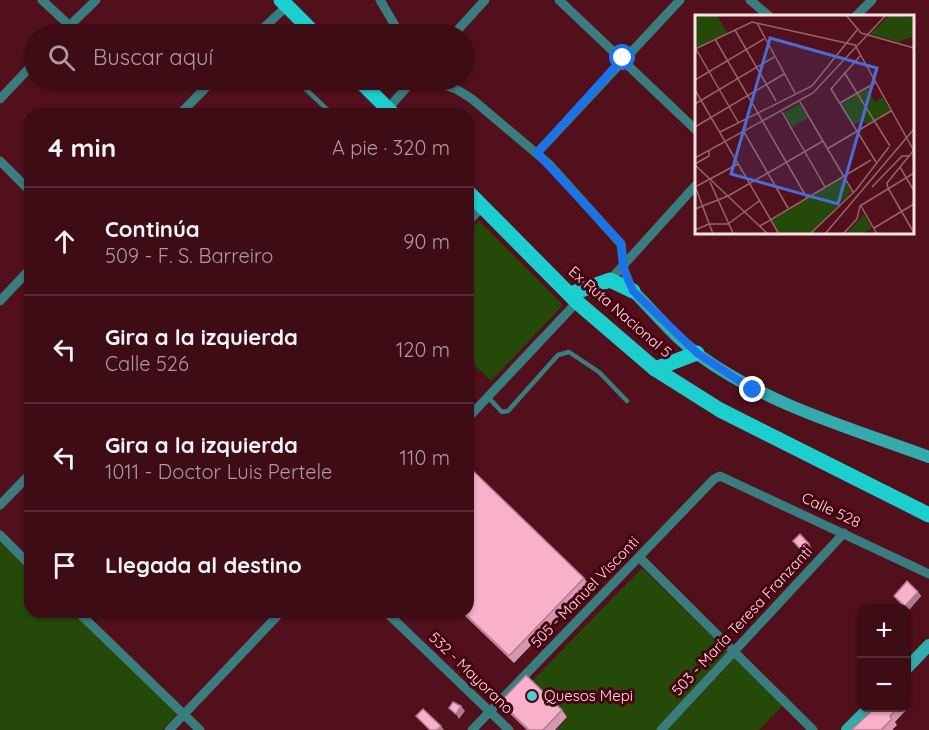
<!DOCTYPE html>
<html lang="es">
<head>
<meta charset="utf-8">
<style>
  :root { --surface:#3e0c15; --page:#45151e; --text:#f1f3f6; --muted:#ad9ba0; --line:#572c34 }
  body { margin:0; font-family:Quicksand,sans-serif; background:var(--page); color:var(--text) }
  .controls { position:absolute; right:18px; bottom:18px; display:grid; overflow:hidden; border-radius:12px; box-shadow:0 2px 4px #0004 }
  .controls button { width:54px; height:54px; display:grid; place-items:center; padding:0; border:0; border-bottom:2px solid var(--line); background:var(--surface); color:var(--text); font:30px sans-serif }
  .stop { position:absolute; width:18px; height:18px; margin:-14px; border:4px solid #1a73e8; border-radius:50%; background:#fff }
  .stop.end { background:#1a73e8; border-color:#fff; box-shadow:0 2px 6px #0008 }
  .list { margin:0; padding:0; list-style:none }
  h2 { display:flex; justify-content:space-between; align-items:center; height:78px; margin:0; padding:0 24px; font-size:26px }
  h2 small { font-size:20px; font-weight:400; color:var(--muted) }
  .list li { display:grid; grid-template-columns:39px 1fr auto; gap:18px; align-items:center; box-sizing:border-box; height:108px; padding:0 24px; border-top:2px solid var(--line) }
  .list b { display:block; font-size:22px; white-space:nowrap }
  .list p { margin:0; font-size:20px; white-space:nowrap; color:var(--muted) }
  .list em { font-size:20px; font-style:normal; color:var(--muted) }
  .icon { flex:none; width:33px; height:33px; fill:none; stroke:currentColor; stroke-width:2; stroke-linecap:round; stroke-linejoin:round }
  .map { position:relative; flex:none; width:929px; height:730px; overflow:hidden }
  .search { position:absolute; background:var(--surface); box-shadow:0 2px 4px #0004; left:24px; top:24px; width:450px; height:66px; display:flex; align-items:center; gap:15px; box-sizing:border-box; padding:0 21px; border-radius:33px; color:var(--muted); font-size:22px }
  .panel { position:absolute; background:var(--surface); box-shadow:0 2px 4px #0004; left:24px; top:108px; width:450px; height:510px; border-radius:18px }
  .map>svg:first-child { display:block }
</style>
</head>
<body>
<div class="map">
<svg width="929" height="730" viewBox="0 0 929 730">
  <rect width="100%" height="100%" fill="#52101c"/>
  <g fill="#244909">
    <path d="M 479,221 L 563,305 L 491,381 L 468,359 L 468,232 Z"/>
    <path d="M 0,542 L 30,571 L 30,612 L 73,612 L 178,713 L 162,730 L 0,730 Z"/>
    <path d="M 642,568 L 783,705 L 759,730 L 556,730 L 568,717 L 531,682 Z"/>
  </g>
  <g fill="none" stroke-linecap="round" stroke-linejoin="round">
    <g stroke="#3a7d7e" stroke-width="4.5">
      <path d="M 296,80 L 332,114"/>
      <path d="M 488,397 L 502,412 L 508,411 L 558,355 L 569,352 L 599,372 L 627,401"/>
    </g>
    <g stroke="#3a7d7e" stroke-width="9">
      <path d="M 42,0 L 70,26"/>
      <path d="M 380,0 L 400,34"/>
      <path d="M 559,0 L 696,130"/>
      <path d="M 750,0 L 769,16"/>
      <path d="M 856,16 L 872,0"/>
      <path d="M 61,34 L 96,0"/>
      <path d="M 257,34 L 287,6"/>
      <path d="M 454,34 L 485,0"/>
      <path d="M 430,80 L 456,89 L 472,99 L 549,164 L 621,244 L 624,270 L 632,289"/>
      <path d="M 0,99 L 34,63"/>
      <path d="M 385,112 L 413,80"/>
      <path d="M 180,114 L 213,80"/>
      <path d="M 537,153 L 680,0"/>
      <path d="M 0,161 L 30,191"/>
      <path d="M 468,222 L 482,207"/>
      <path d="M 610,280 L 696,185"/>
      <path d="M 0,301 L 30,269"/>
      <path d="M 468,418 L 577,302"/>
      <path d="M 0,505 L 30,474"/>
      <path d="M 0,535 L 30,565"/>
      <path d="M 640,558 L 813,730"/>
      <path d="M 78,612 L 200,730"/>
      <path d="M 386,612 L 509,730"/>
      <path d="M 169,730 L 281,612"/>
      <path d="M 472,730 L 714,479 L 720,476 L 929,574"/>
      <path d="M 661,730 L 844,533"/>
    </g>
    <g stroke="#33abac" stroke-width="12">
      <path d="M 633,291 C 654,312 675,338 699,355 C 768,405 850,428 929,457"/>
      <path d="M 906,669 L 929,645"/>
      <path d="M 847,730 L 869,708"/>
    </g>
    <g stroke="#1dcecf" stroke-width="15">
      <path d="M 281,0 L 315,34"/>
      <path d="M 359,80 L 393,114"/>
      <path d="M 468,192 L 577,302 L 655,369 L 720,410 L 929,515"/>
      <path d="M 570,294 L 610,280 L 633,291"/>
      <path d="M 655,369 L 697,353"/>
    </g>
  </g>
  <g fill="#d697af">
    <path d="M 793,541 L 809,544 L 812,549 L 805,555 Z"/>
    <path d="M 584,578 L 589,585 L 514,663 L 461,612 L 468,612 Z"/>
    <path d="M 918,592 L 921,596 L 908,611 L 897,600 L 894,596 Z"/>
    <path d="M 500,702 L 562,710 L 567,717 L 555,730 L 527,730 L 505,709 Z"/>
    <path d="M 875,708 L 904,708 L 906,710 L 895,722 L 897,725 L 892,730 L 851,730 Z"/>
  </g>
  <g fill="#ae7b8e">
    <path d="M 918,592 L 921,596 L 908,611 L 905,606 Z"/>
    <path d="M 461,706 L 465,711 L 459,719 L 456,714 Z"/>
    <path d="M 441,726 L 444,730 L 437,730 Z"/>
  </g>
  <g fill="#f9b0cb" stroke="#ae7b8e" stroke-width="1.5">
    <path d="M 468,466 L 584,578 L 509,656 L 463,612 L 468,612 Z"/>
    <path d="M 800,534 L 809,544 L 802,551 L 793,541 Z"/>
    <path d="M 907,581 L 918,592 L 905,606 L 894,596 Z"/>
    <path d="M 526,675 L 562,710 L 543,730 L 529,730 L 500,702 Z"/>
    <path d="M 453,702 L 461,706 L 456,714 L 449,708 Z"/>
    <path d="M 875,708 L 898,708 L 890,716 L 892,719 L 881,730 L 851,730 Z"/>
    <path d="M 423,709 L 441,726 L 437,730 L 430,730 L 416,716 Z"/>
  </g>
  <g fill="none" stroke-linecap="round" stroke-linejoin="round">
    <path stroke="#1a73e8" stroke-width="8" d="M 623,58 L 537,153 L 621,243 L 624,270 L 633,291 L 697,353 L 753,390"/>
  </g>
  <circle fill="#52cdcd" stroke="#460312" stroke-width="2" cx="532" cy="696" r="6"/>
  <g text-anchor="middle" stroke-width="6" stroke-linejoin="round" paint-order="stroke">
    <g font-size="15" fill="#fce1e2" stroke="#460312">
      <text transform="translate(620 312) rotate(41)" y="5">Ex Ruta Nacional 5</text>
      <text transform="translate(831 510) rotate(25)" y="5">Calle 528</text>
      <text transform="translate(585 592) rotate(-46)" y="5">505 - Manuel Visconti</text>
      <text transform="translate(742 621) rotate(-47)" y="5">503 - María Teresa Franzanti</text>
      <text transform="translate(471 673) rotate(44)" y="5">532 - Mayorano</text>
    </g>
    <g font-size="15" fill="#fce1e2" stroke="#460312" text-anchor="start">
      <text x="544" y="701">Quesos Mepi</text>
    </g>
  </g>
  <g transform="translate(695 15)">
    <rect width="219" height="219" fill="#52101c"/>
    <path d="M 172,74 L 180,87 L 187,82 L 195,96 L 172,109 L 165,106 L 158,110 L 146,89 ZM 104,89 L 113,103 L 97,112 L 89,98 ZM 148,162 L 156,177 L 115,219 L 85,219 L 76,204 ZM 169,199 L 177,213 L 166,219 L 151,219 Z" fill="#244909"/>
    <path d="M 0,0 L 22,0 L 32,18 L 0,33 Z" fill="#244909"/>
    <path d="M 195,0 L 219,2 L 219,21 L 204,27 L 175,19 Z" fill="#244909"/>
    <path fill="none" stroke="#96646b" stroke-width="1.5" d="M 151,0 L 166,18 L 219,33M 62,8 L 100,78M 40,15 L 81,86M 20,24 L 112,183M 0,34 L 57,7 L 160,30 L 219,136M 1,34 L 43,107M 165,41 L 136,74 L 181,147M 149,57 L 195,131M 0,65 L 69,24M 0,75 L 84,219M 105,87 L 158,177M 145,88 L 180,68M 0,89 L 79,42M 87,97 L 130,172M 0,112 L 89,59M 25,117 L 117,71 L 162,15M 49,117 L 93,193M 132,134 L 196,96M 0,143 L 118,78 L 191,0M 0,149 L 14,141 L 14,136M 0,150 L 73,219M 205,152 L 219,176M 15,167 L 38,218M 0,171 L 18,219M 0,172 L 43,149M 177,172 L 207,141 L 215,141M 193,173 L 219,218M 193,173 L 192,168 L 219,135M 165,191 L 219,158M 166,191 L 182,219M 0,194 L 33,181 L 128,126M 65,211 L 176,145M 179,213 L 219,189M 0,215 L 14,209 L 33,209 L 64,186M 115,219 L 161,175 L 194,132M 130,219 L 219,114M 148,219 L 162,204 L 165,191"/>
    <path fill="#4a6bda" fill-opacity="0.15" stroke="#4a6bda" stroke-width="3" d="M 75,23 L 182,53 L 143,189 L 36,159 Z"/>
    <rect width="219" height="219" fill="none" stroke="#fce1e2" stroke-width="3"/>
  </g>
</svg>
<div class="controls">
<button>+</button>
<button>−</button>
</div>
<div class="stop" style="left:623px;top:58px"></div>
<div class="stop end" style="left:753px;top:390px"></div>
<div class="search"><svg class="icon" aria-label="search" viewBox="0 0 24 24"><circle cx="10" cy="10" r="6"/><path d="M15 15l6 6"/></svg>Buscar aquí</div>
<section class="panel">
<h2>4 min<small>A pie · 320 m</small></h2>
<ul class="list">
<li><svg class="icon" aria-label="ahead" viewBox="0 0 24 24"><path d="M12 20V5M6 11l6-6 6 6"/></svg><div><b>Continúa</b><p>509 - F. S. Barreiro</p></div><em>90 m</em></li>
<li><svg class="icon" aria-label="left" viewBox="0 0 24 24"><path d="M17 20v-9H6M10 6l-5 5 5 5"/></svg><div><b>Gira a la izquierda</b><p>Calle 526</p></div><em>120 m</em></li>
<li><svg class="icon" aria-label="left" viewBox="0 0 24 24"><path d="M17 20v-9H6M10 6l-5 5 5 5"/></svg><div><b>Gira a la izquierda</b><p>1011 - Doctor Luis Pertele</p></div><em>110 m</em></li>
<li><svg class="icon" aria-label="arrive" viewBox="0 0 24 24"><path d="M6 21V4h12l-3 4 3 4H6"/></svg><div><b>Llegada al destino</b></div></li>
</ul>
</section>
</div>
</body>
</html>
